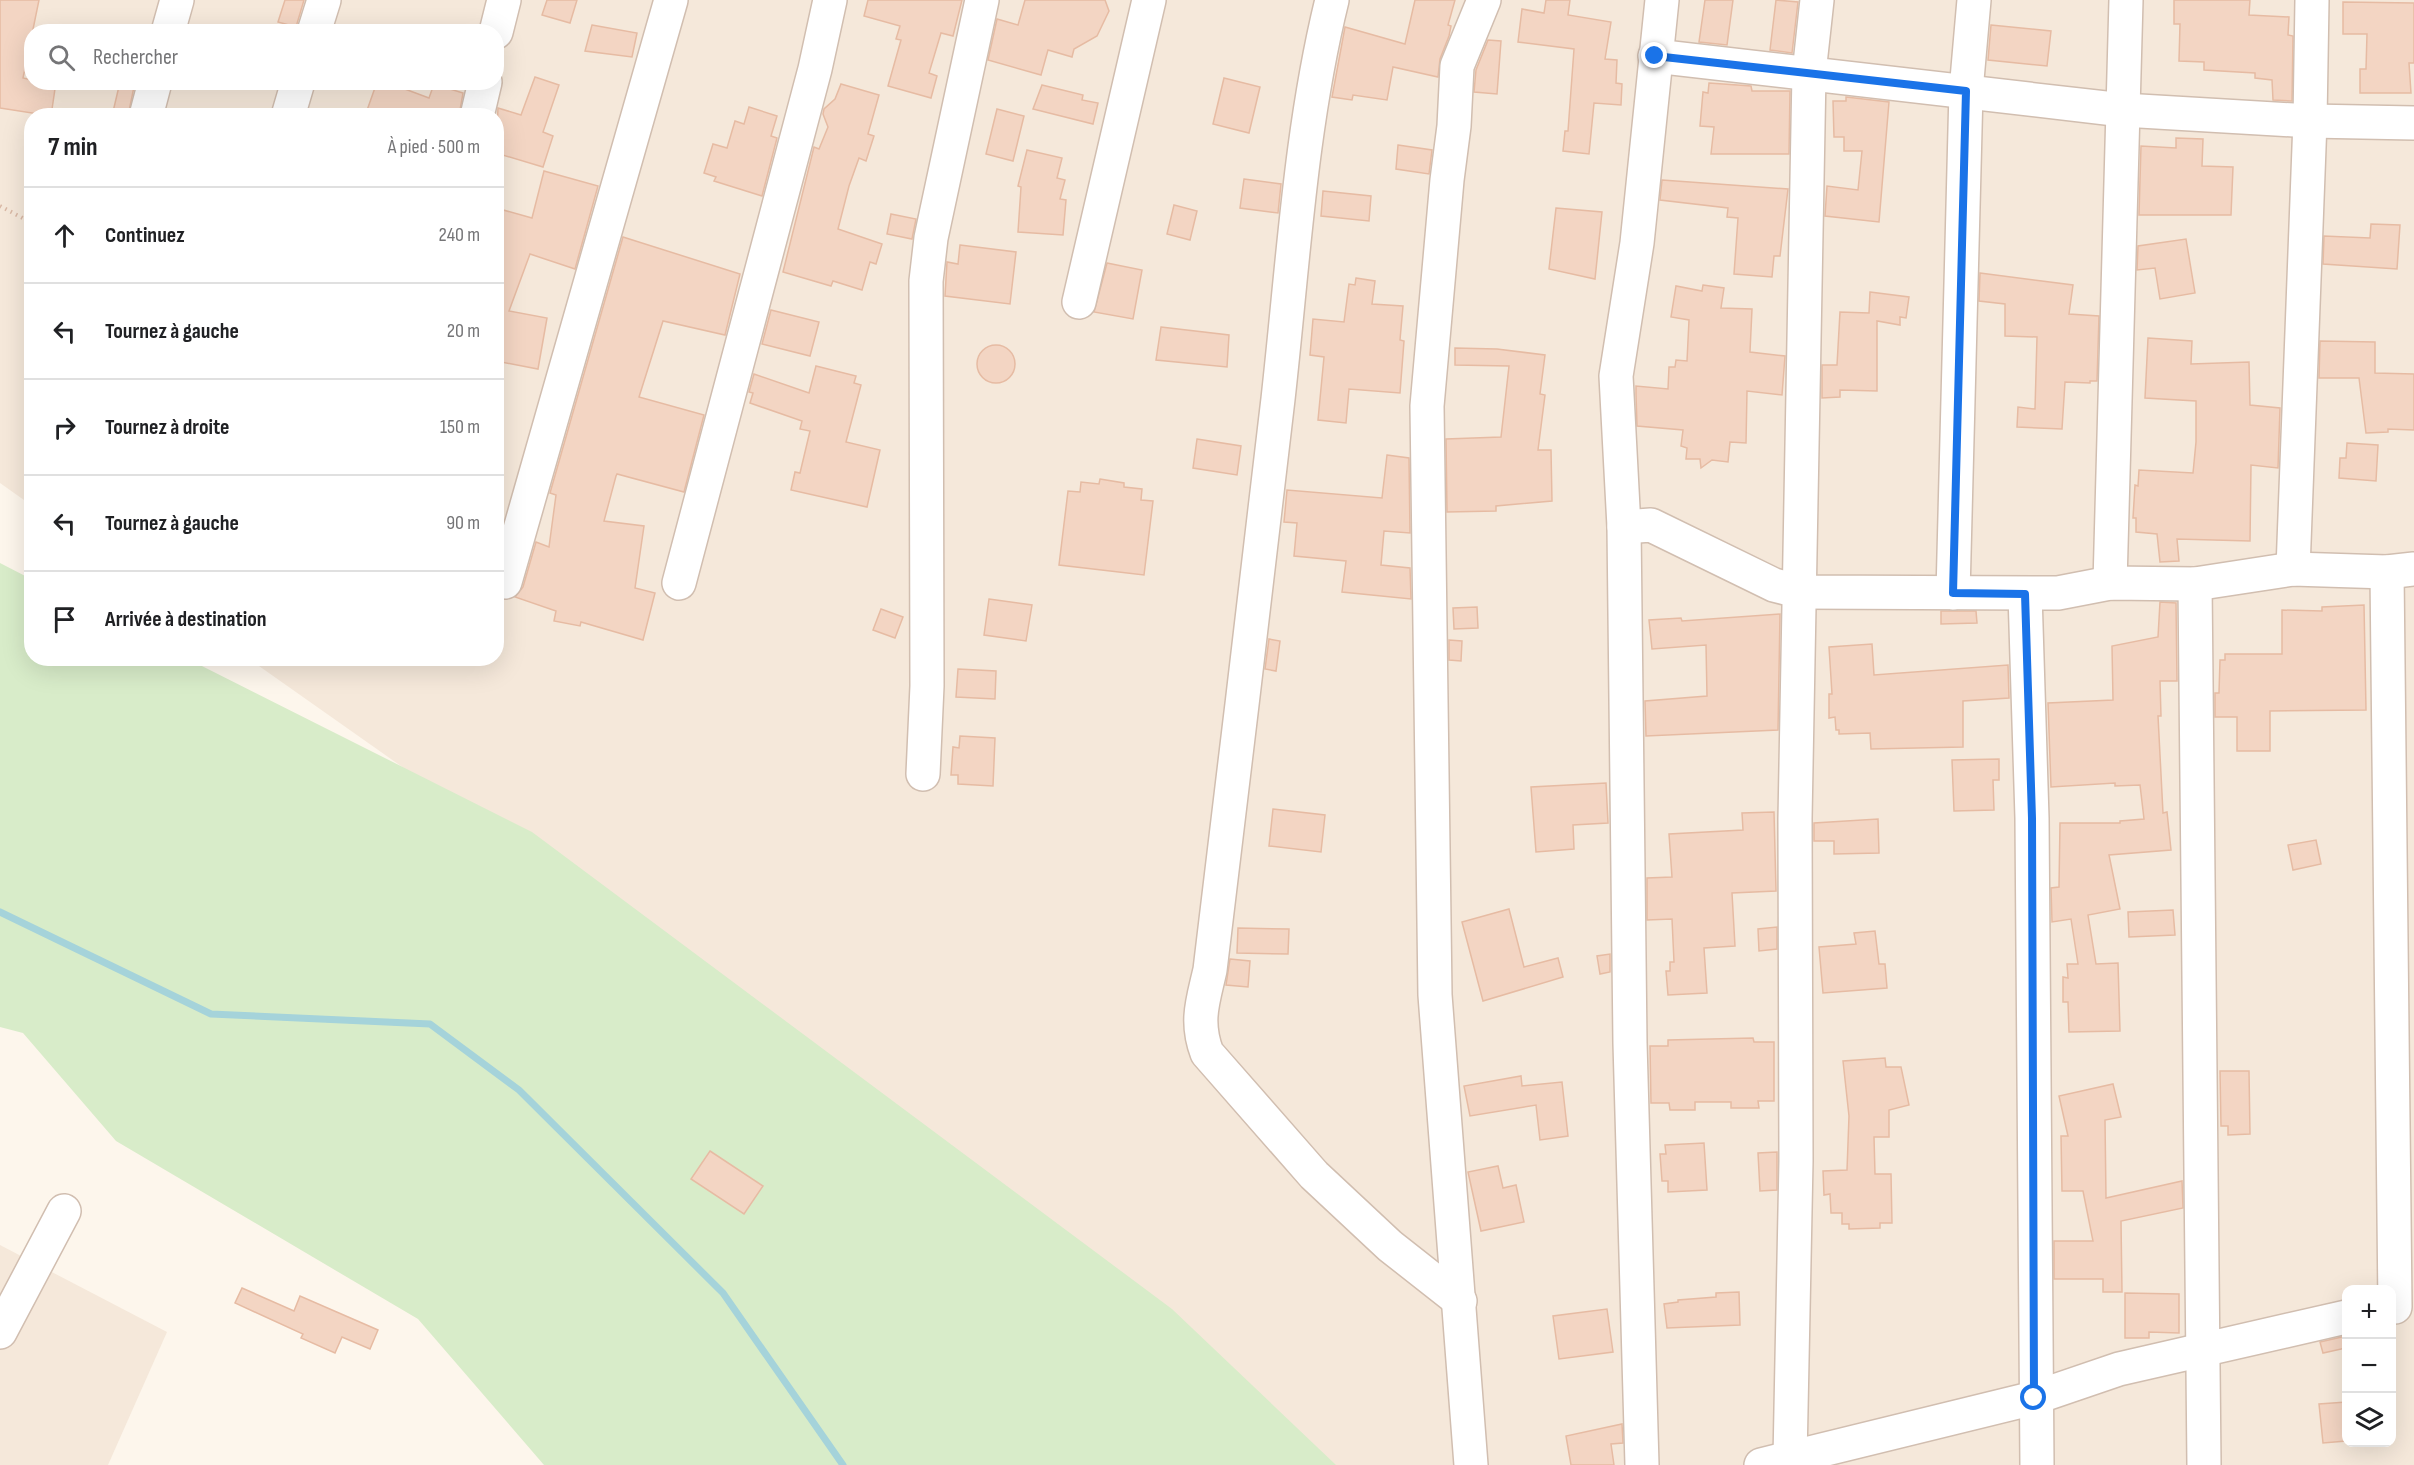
<!DOCTYPE html>
<html lang="fr">
<head>
<meta charset="utf-8">
<style>
  :root { --surface:#fff; --page:#f6f6f6; --text:#202124; --muted:#757577; --line:#e0e0e0 }
  body { margin:0; font-family:"Sofia Sans Condensed",sans-serif; background:var(--page); color:var(--text) }
  .controls { position:absolute; right:18px; bottom:18px; display:grid; overflow:hidden; border-radius:12px; box-shadow:0 6px 24px #0002 }
  .controls button { width:54px; height:54px; display:grid; place-items:center; padding:0; border:0; border-bottom:2px solid var(--line); background:var(--surface); color:var(--text); font:30px sans-serif }
  .stop { position:absolute; width:18px; height:18px; margin:-14px; border:4px solid #1a73e8; border-radius:50%; background:#fff }
  .stop.end { background:#1a73e8; border-color:#fff; box-shadow:0 2px 6px #0008 }
  .list { margin:0; padding:0; list-style:none }
  h2 { display:flex; justify-content:space-between; align-items:center; height:78px; margin:0; padding:0 24px; font-size:26px }
  h2 small { font-size:20px; font-weight:400; color:var(--muted) }
  .list li { display:grid; grid-template-columns:39px 1fr auto; gap:18px; align-items:center; box-sizing:border-box; height:96px; padding:0 24px; border-top:2px solid var(--line) }
  .list b { display:block; font-size:22px; white-space:nowrap }
  .list em { font-size:20px; font-style:normal; color:var(--muted) }
  .icon { flex:none; width:33px; height:33px; fill:none; stroke:currentColor; stroke-width:2; stroke-linecap:round; stroke-linejoin:round }
  .map { position:relative; flex:none; width:2414px; height:1465px; overflow:hidden }
  .search { position:absolute; background:var(--surface); box-shadow:0 6px 24px #0002; left:24px; top:24px; width:480px; height:66px; display:flex; align-items:center; gap:15px; box-sizing:border-box; padding:0 21px; border-radius:24px; color:var(--muted); font-size:22px }
  .panel { position:absolute; background:var(--surface); box-shadow:0 6px 24px #0002; left:24px; top:108px; width:480px; height:558px; border-radius:24px }
  .map>svg:first-child { display:block }
</style>
</head>
<body>
<div class="map">
<svg width="2414" height="1465" viewBox="0 0 2414 1465">
  <rect width="100%" height="100%" fill="#fdf6ec"/>
  <g fill="#f5e8da" fill-rule="evenodd">
    <path d="M 0,0 L 2414,0 L 2414,1465 L 1333,1465 L 1149,1293 L 249,659 L 496,658 L 496,116 L 32,116 L 31,505 L 0,483 ZM 32,32 L 496,32 L 496,82 L 32,82 ZM 2346,1290 L 2392,1290 L 2392,1442 L 2346,1442 Z"/>
    <path d="M 0,1245 L 167,1332 L 108,1465 L 0,1465 Z"/>
  </g>
  <path fill="#d8ecc9" d="M 0,563 L 31,579 L 32,658 L 188,659 L 532,832 L 1172,1309 L 1336,1465 L 544,1465 L 418,1319 L 116,1141 L 23,1033 L 0,1027 Z"/>
  <g fill="none" stroke-linecap="round" stroke-linejoin="round">
    <path stroke="#a5d3da" stroke-width="7" d="M 0,912 L 211,1014 L 430,1024 L 519,1090 L 723,1293 L 843,1465"/>
  </g>
  <g fill="#f3d5c3" stroke="#e6bba3" stroke-width="1.5">
    <path d="M 0,0 L 39,0 L 23,78 L 32,80 L 32,82 L 56,82 L 51,116 L 0,108 Z"/>
    <path d="M 285,0 L 304,0 L 296,27 L 278,22 Z"/>
    <path d="M 547,0 L 577,0 L 570,23 L 542,15 Z"/>
    <path d="M 868,0 L 962,0 L 953,36 L 941,33 L 929,73 L 937,76 L 931,98 L 888,86 L 901,40 L 896,39 L 900,26 L 864,16 Z"/>
    <path d="M 1025,0 L 1105,0 L 1109,11 L 1097,36 L 1074,49 L 1072,57 L 1048,50 L 1041,75 L 988,60 L 997,19 L 1018,25 Z"/>
    <path d="M 1415,0 L 1455,0 L 1448,25 L 1451,26 L 1449,36 L 1440,59 L 1438,77 L 1393,67 L 1387,100 L 1353,95 L 1352,100 L 1332,97 L 1345,27 L 1405,44 Z"/>
    <path d="M 1546,0 L 1570,0 L 1568,15 L 1611,22 L 1605,59 L 1617,60 L 1616,83 L 1622,84 L 1621,105 L 1594,103 L 1589,154 L 1563,151 L 1565,131 L 1568,131 L 1574,49 L 1518,42 L 1522,9 L 1544,13 Z"/>
    <path d="M 1705,0 L 1733,0 L 1727,45 L 1699,42 Z"/>
    <path d="M 1776,0 L 1798,2 L 1792,53 L 1770,50 Z"/>
    <path d="M 2174,0 L 2250,0 L 2249,15 L 2289,17 L 2288,35 L 2293,36 L 2292,101 L 2273,100 L 2272,80 L 2255,78 L 2255,73 L 2204,70 L 2204,62 L 2179,61 L 2180,24 L 2174,24 Z"/>
    <path d="M 2343,2 L 2414,3 L 2414,63 L 2409,63 L 2411,93 L 2360,93 L 2360,69 L 2366,69 L 2367,34 L 2343,34 Z"/>
    <path d="M 592,25 L 637,33 L 632,57 L 585,51 Z"/>
    <path d="M 1991,25 L 2051,31 L 2047,66 L 1988,60 Z"/>
    <path d="M 1488,40 L 1501,41 L 1497,94 L 1474,92 L 1476,70 Z"/>
    <path d="M 535,77 L 559,85 L 543,132 L 553,136 L 543,167 L 496,153 L 498,108 L 521,115 Z"/>
    <path d="M 1224,78 L 1260,87 L 1249,133 L 1213,124 Z"/>
    <path d="M 120,82 L 135,82 L 128,116 L 112,116 Z"/>
    <path d="M 377,82 L 386,82 L 429,98 L 434,84 L 463,93 L 459,116 L 365,116 Z"/>
    <path d="M 1709,83 L 1751,86 L 1752,91 L 1790,91 L 1789,154 L 1711,154 L 1714,127 L 1700,126 L 1703,92 L 1708,93 Z"/>
    <path d="M 841,84 L 879,95 L 868,134 L 874,136 L 866,161 L 859,158 L 849,186 L 838,229 L 882,244 L 876,264 L 870,262 L 862,290 L 833,281 L 831,286 L 783,272 L 814,147 L 819,149 L 828,127 L 823,114 L 824,109 L 835,99 Z"/>
    <path d="M 1042,85 L 1083,95 L 1082,100 L 1098,103 L 1093,124 L 1033,109 Z"/>
    <path d="M 1846,97 L 1889,102 L 1879,222 L 1825,216 L 1827,186 L 1858,190 L 1862,151 L 1844,151 L 1844,137 L 1834,137 L 1833,101 L 1846,101 Z"/>
    <path d="M 749,107 L 777,116 L 771,136 L 777,138 L 762,196 L 714,181 L 716,177 L 704,173 L 713,144 L 727,148 L 735,121 L 744,124 Z"/>
    <path d="M 997,109 L 1024,116 L 1013,161 L 986,154 Z"/>
    <path d="M 2176,138 L 2203,139 L 2202,166 L 2233,167 L 2231,215 L 2139,215 L 2141,146 L 2176,148 Z"/>
    <path d="M 1398,145 L 1432,150 L 1429,174 L 1396,169 Z"/>
    <path d="M 1027,150 L 1062,158 L 1057,178 L 1065,180 L 1060,199 L 1066,200 L 1063,235 L 1018,232 L 1021,187 L 1018,186 Z"/>
    <path d="M 544,171 L 598,186 L 575,269 L 530,254 L 509,311 L 547,318 L 538,369 L 496,361 L 496,208 L 532,218 Z"/>
    <path d="M 1244,179 L 1281,184 L 1278,213 L 1240,208 Z"/>
    <path d="M 1662,180 L 1788,189 L 1780,256 L 1774,256 L 1772,277 L 1734,274 L 1738,218 L 1727,217 L 1728,208 L 1660,200 Z"/>
    <path d="M 1323,191 L 1371,196 L 1369,221 L 1321,216 Z"/>
    <path d="M 1174,205 L 1197,211 L 1190,240 L 1167,234 Z"/>
    <path d="M 1556,208 L 1602,212 L 1595,279 L 1549,269 Z"/>
    <path d="M 891,214 L 916,219 L 912,239 L 887,234 Z"/>
    <path d="M 2371,224 L 2400,225 L 2397,269 L 2323,264 L 2324,236 L 2370,238 Z"/>
    <path d="M 623,237 L 740,274 L 725,335 L 663,321 L 639,397 L 704,415 L 684,492 L 617,474 L 616,476 L 604,521 L 644,526 L 635,588 L 655,593 L 643,640 L 581,622 L 580,626 L 554,621 L 556,611 L 515,597 L 523,587 L 536,542 L 549,547 L 556,495 L 550,493 Z"/>
    <path d="M 2186,239 L 2195,293 L 2160,299 L 2155,268 L 2137,270 L 2138,246 Z"/>
    <path d="M 960,245 L 1016,252 L 1010,304 L 945,296 L 947,262 L 958,264 Z"/>
    <path d="M 1107,263 L 1142,270 L 1133,319 L 1094,312 Z"/>
    <path d="M 1980,273 L 2073,285 L 2069,314 L 2099,316 L 2097,381 L 2090,381 L 2090,383 L 2065,382 L 2062,429 L 2017,427 L 2018,407 L 2035,409 L 2037,337 L 2005,336 L 2005,304 L 1979,301 Z"/>
    <path d="M 1356,278 L 1375,281 L 1372,304 L 1403,306 L 1400,340 L 1404,341 L 1400,393 L 1349,389 L 1346,423 L 1318,420 L 1324,357 L 1310,355 L 1313,319 L 1344,322 L 1349,284 L 1355,285 Z"/>
    <path d="M 1703,285 L 1724,288 L 1721,308 L 1752,309 L 1750,352 L 1785,356 L 1782,395 L 1747,391 L 1746,443 L 1730,442 L 1728,462 L 1712,460 L 1701,468 L 1700,459 L 1686,459 L 1687,448 L 1681,446 L 1683,430 L 1637,426 L 1636,394 L 1636,386 L 1668,389 L 1669,367 L 1675,367 L 1676,360 L 1687,361 L 1689,320 L 1671,317 L 1676,286 L 1702,291 Z"/>
    <path d="M 1870,292 L 1909,297 L 1906,318 L 1900,317 L 1900,325 L 1877,321 L 1877,391 L 1840,390 L 1840,397 L 1822,398 L 1822,365 L 1837,365 L 1840,312 L 1869,313 Z"/>
    <path d="M 771,310 L 819,322 L 810,356 L 762,344 Z"/>
    <path d="M 1161,327 L 1229,335 L 1227,367 L 1156,360 Z"/>
    <path d="M 2148,338 L 2192,341 L 2191,364 L 2249,362 L 2250,405 L 2280,408 L 2278,468 L 2251,465 L 2250,541 L 2177,539 L 2179,561 L 2160,562 L 2157,534 L 2136,532 L 2136,518 L 2133,518 L 2135,485 L 2138,486 L 2139,470 L 2193,473 L 2196,442 L 2196,401 L 2145,398 Z"/>
    <path d="M 2320,341 L 2375,342 L 2375,373 L 2414,374 L 2414,430 L 2388,429 L 2388,432 L 2366,433 L 2359,378 L 2319,378 Z"/>
    <circle cx="996" cy="364" r="19"/>
    <path d="M 1455,348 L 1497,349 L 1545,355 L 1540,394 L 1545,395 L 1538,450 L 1551,450 L 1552,501 L 1496,506 L 1496,511 L 1447,512 L 1446,439 L 1501,437 L 1509,366 L 1455,365 Z"/>
    <path d="M 816,366 L 856,376 L 854,383 L 861,385 L 846,442 L 880,450 L 867,507 L 791,490 L 795,472 L 800,473 L 810,431 L 800,429 L 802,421 L 750,403 L 753,393 L 749,392 L 754,374 L 809,393 Z"/>
    <path d="M 1197,439 L 1241,446 L 1237,475 L 1193,468 Z"/>
    <path d="M 2347,443 L 2378,445 L 2376,481 L 2339,478 L 2340,458 L 2346,458 Z"/>
    <path d="M 1387,455 L 1409,458 L 1410,533 L 1384,531 L 1381,565 L 1410,568 L 1411,599 L 1342,592 L 1346,561 L 1294,556 L 1297,523 L 1284,522 L 1287,490 L 1382,498 Z"/>
    <path d="M 1100,479 L 1124,483 L 1124,487 L 1142,489 L 1141,500 L 1153,501 L 1144,575 L 1059,565 L 1068,491 L 1080,492 L 1081,482 L 1099,484 Z"/>
    <path d="M 989,599 L 1032,605 L 1026,641 L 984,635 Z"/>
    <path d="M 2160,602 L 2176,603 L 2177,681 L 2160,681 L 2161,716 L 2158,716 L 2163,813 L 2167,812 L 2171,850 L 2109,855 L 2120,909 L 2088,915 L 2096,964 L 2118,963 L 2120,1031 L 2069,1032 L 2068,1002 L 2063,1002 L 2063,977 L 2068,978 L 2067,964 L 2078,964 L 2071,919 L 2052,922 L 2051,888 L 2059,887 L 2060,823 L 2120,823 L 2120,821 L 2144,819 L 2140,785 L 2115,786 L 2115,783 L 2051,787 L 2048,703 L 2113,700 L 2112,646 L 2158,637 Z"/>
    <path d="M 2364,605 L 2366,710 L 2270,711 L 2270,751 L 2237,751 L 2237,717 L 2215,717 L 2215,693 L 2219,693 L 2220,660 L 2225,660 L 2225,654 L 2282,654 L 2282,610 L 2322,611 L 2322,607 Z"/>
    <path d="M 1477,607 L 1478,628 L 1454,629 L 1453,608 Z"/>
    <path d="M 881,609 L 903,617 L 895,638 L 873,630 Z"/>
    <path d="M 1941,611 L 1976,611 L 1977,623 L 1941,624 Z"/>
    <path d="M 1780,614 L 1778,730 L 1646,736 L 1645,701 L 1707,696 L 1706,645 L 1652,649 L 1649,620 L 1681,618 L 1682,621 Z"/>
    <path d="M 1269,639 L 1280,641 L 1276,671 L 1265,669 Z"/>
    <path d="M 1449,640 L 1462,641 L 1461,661 L 1449,660 Z"/>
    <path d="M 1872,644 L 1874,675 L 2008,665 L 2009,698 L 1963,701 L 1963,747 L 1871,749 L 1870,733 L 1839,734 L 1839,730 L 1836,730 L 1835,717 L 1829,718 L 1829,694 L 1832,694 L 1829,647 Z"/>
    <path d="M 958,669 L 996,671 L 995,699 L 956,697 Z"/>
    <path d="M 960,736 L 995,738 L 993,786 L 958,784 L 958,775 L 951,775 L 953,747 L 959,748 Z"/>
    <path d="M 1999,759 L 1999,780 L 1993,780 L 1994,810 L 1954,811 L 1952,760 Z"/>
    <path d="M 1606,783 L 1608,823 L 1573,825 L 1574,849 L 1536,852 L 1531,787 Z"/>
    <path d="M 1273,809 L 1325,815 L 1321,852 L 1269,846 Z"/>
    <path d="M 1774,812 L 1776,891 L 1732,893 L 1735,946 L 1704,948 L 1707,993 L 1668,995 L 1666,971 L 1670,971 L 1670,962 L 1674,962 L 1672,919 L 1647,920 L 1647,878 L 1672,877 L 1669,834 L 1743,830 L 1742,813 Z"/>
    <path d="M 1878,819 L 1879,853 L 1834,854 L 1834,841 L 1814,841 L 1814,823 Z"/>
    <path d="M 2316,840 L 2321,864 L 2293,870 L 2288,845 Z"/>
    <path d="M 1509,909 L 1524,967 L 1558,958 L 1563,977 L 1483,1001 L 1462,922 Z"/>
    <path d="M 2173,910 L 2175,935 L 2129,937 L 2128,912 Z"/>
    <path d="M 1777,927 L 1777,949 L 1759,951 L 1758,929 Z"/>
    <path d="M 1238,928 L 1289,929 L 1288,954 L 1237,953 Z"/>
    <path d="M 1875,931 L 1879,964 L 1885,964 L 1887,988 L 1823,993 L 1819,947 L 1856,944 L 1854,933 Z"/>
    <path d="M 1610,954 L 1610,972 L 1600,974 L 1597,956 Z"/>
    <path d="M 1230,959 L 1250,961 L 1248,987 L 1226,985 Z"/>
    <path d="M 1753,1038 L 1754,1042 L 1774,1042 L 1774,1101 L 1758,1101 L 1759,1108 L 1731,1108 L 1731,1102 L 1695,1102 L 1695,1110 L 1670,1110 L 1669,1103 L 1651,1103 L 1650,1046 L 1668,1046 L 1668,1040 Z"/>
    <path d="M 1885,1058 L 1886,1067 L 1901,1067 L 1909,1105 L 1889,1110 L 1889,1137 L 1874,1137 L 1875,1174 L 1891,1174 L 1892,1223 L 1880,1223 L 1880,1228 L 1849,1229 L 1849,1224 L 1842,1224 L 1842,1213 L 1831,1213 L 1830,1194 L 1824,1195 L 1823,1171 L 1847,1170 L 1849,1116 L 1843,1061 Z"/>
    <path d="M 2220,1071 L 2249,1071 L 2250,1134 L 2228,1135 L 2228,1126 L 2221,1126 Z"/>
    <path d="M 1521,1076 L 1522,1086 L 1562,1082 L 1568,1136 L 1540,1140 L 1536,1105 L 1470,1116 L 1464,1086 Z"/>
    <path d="M 2113,1084 L 2121,1117 L 2105,1120 L 2106,1198 L 2182,1181 L 2183,1208 L 2121,1221 L 2122,1292 L 2103,1292 L 2103,1279 L 2054,1279 L 2054,1241 L 2093,1241 L 2083,1191 L 2062,1191 L 2061,1136 L 2068,1136 L 2059,1096 Z"/>
    <path d="M 1704,1143 L 1707,1190 L 1668,1192 L 1668,1181 L 1662,1181 L 1660,1154 L 1666,1154 L 1665,1145 Z"/>
    <path d="M 710,1151 L 763,1186 L 744,1214 L 691,1179 Z"/>
    <path d="M 1777,1152 L 1777,1190 L 1760,1191 L 1758,1153 Z"/>
    <path d="M 1498,1166 L 1503,1188 L 1516,1185 L 1524,1222 L 1481,1231 L 1468,1172 Z"/>
    <path d="M 242,1288 L 294,1311 L 300,1296 L 378,1330 L 370,1349 L 342,1337 L 335,1353 L 301,1338 L 303,1334 L 235,1303 Z"/>
    <path d="M 1739,1292 L 1740,1325 L 1667,1328 L 1664,1304 L 1678,1302 L 1678,1300 L 1716,1297 L 1716,1293 Z"/>
    <path d="M 2125,1293 L 2179,1294 L 2179,1333 L 2149,1332 L 2149,1338 L 2125,1338 Z"/>
    <path d="M 1607,1309 L 1613,1352 L 1559,1359 L 1553,1316 Z"/>
    <path d="M 2346,1336 L 2346,1348 L 2323,1353 L 2320,1342 Z"/>
    <path d="M 2346,1402 L 2346,1441 L 2323,1443 L 2319,1404 Z"/>
    <path d="M 1622,1424 L 1623,1443 L 1611,1444 L 1614,1465 L 1571,1465 L 1566,1436 Z"/>
  </g>
  <g fill="none" stroke-linecap="round" stroke-linejoin="round">
    <defs>
      <g id="minor">
        <path d="M 1332,0 C 1300,130 1293,266 1278,399 C 1256,589 1233,780 1210,970 C 1203,1001 1195,1021 1207,1053 L 1314,1175 L 1390,1246 L 1460,1301"/>
        <path d="M 168,32 L 177,0"/>
        <path d="M 314,32 L 324,0"/>
        <path d="M 496,32 L 504,0"/>
        <path d="M 1655,56 L 2123,110 L 2310,121 L 2414,123"/>
        <path d="M 146,116 L 155,82"/>
        <path d="M 288,116 L 298,82"/>
        <path d="M 477,116 L 485,82"/>
        <path d="M 1079,302 L 1149,0"/>
        <path d="M 1624,527 L 1651,525 L 1774,585 L 1801,592 L 2058,593 L 2110,583 L 2195,584 L 2293,569 L 2387,572 L 2414,569"/>
        <path d="M 2293,569 L 2310,121 L 2312,0"/>
        <path d="M 2387,572 L 2395,1307"/>
        <path d="M 505,582 L 671,0"/>
        <path d="M 679,583 L 815,69 L 830,0"/>
        <path d="M 2110,583 L 2126,0"/>
        <path d="M 2195,584 L 2204,1465"/>
        <path d="M 1953,593 L 1966,91 L 1974,0"/>
        <path d="M 2025,594 L 2032,818 L 2037,1465"/>
        <path d="M 923,774 L 927,686 L 926,281 L 931,238 L 982,0"/>
        <path d="M 0,1332 L 64,1211"/>
        <path d="M 1790,1459 L 1796,1161 L 1795,819 L 1809,73 L 1817,0"/>
        <path d="M 1471,1465 L 1435,995 L 1427,406 L 1447,180 L 1454,126 L 1457,66 L 1484,0"/>
        <path d="M 1642,1465 L 1630,1043 L 1624,527 L 1616,376 L 1637,243 L 1662,0"/>
        <path d="M 1761,1465 L 2034,1398 L 2119,1369 L 2346,1317"/>
      </g>
    </defs>
    <use href="#minor" stroke="#d1beb0" stroke-width="36"/>
    <path stroke="#d9b8a5" stroke-width="4" stroke-dasharray="1.5 4.5" stroke-linecap="butt" d="M 0,206 L 32,223"/>
    <use href="#minor" stroke="#fff" stroke-width="33"/>
  </g>
  <g fill="none" stroke-linecap="round" stroke-linejoin="round">
    <path stroke="#1a73e8" stroke-width="8" d="M 1655,56 L 1966,91 L 1953,593 L 2025,594 L 2032,818 L 2034,1398"/>
  </g>
</svg>
<div class="controls">
<button>+</button>
<button>−</button>
<button><svg class="icon" aria-label="layers" viewBox="0 0 24 24"><path d="M12 4l9 5-9 5-9-5zM3 14l9 5 9-5"/></svg></button>
</div>
<div class="stop" style="left:2034px;top:1398px"></div>
<div class="stop end" style="left:1655px;top:56px"></div>
<div class="search"><svg class="icon" aria-label="search" viewBox="0 0 24 24"><circle cx="10" cy="10" r="6"/><path d="M15 15l6 6"/></svg>Rechercher</div>
<section class="panel">
<h2>7 min<small>À pied · 500 m</small></h2>
<ul class="list">
<li><svg class="icon" aria-label="ahead" viewBox="0 0 24 24"><path d="M12 20V5M6 11l6-6 6 6"/></svg><div><b>Continuez</b></div><em>240 m</em></li>
<li><svg class="icon" aria-label="left" viewBox="0 0 24 24"><path d="M17 20v-9H6M10 6l-5 5 5 5"/></svg><div><b>Tournez à gauche</b></div><em>20 m</em></li>
<li><svg class="icon" aria-label="right" viewBox="0 0 24 24"><path d="M7 20v-9h11M14 6l5 5-5 5"/></svg><div><b>Tournez à droite</b></div><em>150 m</em></li>
<li><svg class="icon" aria-label="left" viewBox="0 0 24 24"><path d="M17 20v-9H6M10 6l-5 5 5 5"/></svg><div><b>Tournez à gauche</b></div><em>90 m</em></li>
<li><svg class="icon" aria-label="arrive" viewBox="0 0 24 24"><path d="M6 21V4h12l-3 4 3 4H6"/></svg><div><b>Arrivée à destination</b></div></li>
</ul>
</section>
</div>
</body>
</html>
